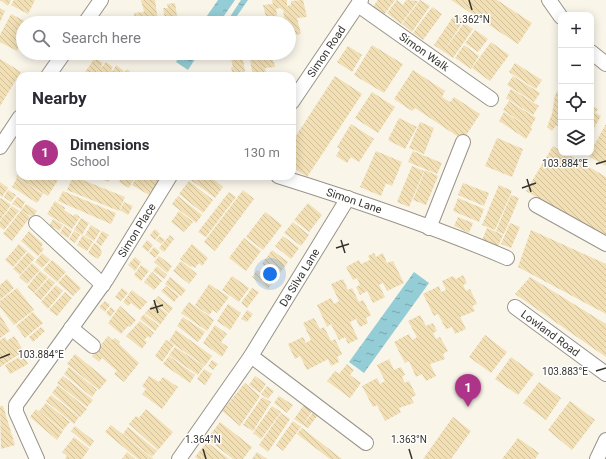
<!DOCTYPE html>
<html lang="en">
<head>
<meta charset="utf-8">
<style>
  :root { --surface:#fff; --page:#f7f7f7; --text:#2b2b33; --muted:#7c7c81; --line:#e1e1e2; --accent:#ad3488 }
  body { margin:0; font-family:Roboto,sans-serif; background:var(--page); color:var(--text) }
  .controls { position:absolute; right:12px; top:12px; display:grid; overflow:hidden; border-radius:8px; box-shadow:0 2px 10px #0003 }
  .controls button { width:36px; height:36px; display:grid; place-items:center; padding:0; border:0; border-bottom:1px solid var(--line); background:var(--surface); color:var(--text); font:20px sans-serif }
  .you { position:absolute; left:270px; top:274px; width:14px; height:14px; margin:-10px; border:3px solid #fff; border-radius:50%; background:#1a73e8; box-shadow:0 0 0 6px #1a73e833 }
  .badge { display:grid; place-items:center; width:26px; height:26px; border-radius:50%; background:var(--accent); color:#fff; font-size:13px; font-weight:700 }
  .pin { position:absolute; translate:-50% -33px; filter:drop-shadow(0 1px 2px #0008) }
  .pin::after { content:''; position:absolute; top:21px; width:14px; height:12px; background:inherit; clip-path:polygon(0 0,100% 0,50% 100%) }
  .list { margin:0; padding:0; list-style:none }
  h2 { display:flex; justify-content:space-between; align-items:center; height:52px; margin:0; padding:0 16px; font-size:17px }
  h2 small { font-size:13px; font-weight:400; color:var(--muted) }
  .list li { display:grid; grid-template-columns:26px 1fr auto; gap:12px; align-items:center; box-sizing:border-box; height:56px; padding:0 16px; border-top:1px solid var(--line) }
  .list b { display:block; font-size:15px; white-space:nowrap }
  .list p { margin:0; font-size:13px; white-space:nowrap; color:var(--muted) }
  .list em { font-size:13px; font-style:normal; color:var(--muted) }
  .icon { flex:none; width:22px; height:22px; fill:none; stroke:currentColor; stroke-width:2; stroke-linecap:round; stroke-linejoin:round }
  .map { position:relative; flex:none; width:606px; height:459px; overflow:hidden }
  .search { position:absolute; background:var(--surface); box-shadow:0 2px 10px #0003; left:16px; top:16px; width:280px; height:44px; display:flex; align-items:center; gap:10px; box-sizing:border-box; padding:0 14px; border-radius:22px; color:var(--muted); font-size:15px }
  .panel { position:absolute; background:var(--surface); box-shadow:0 2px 10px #0003; left:16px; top:72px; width:280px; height:108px; border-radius:12px }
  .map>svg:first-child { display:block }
</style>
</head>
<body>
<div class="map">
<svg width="606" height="459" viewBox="0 0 606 459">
  <defs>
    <pattern id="water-ripples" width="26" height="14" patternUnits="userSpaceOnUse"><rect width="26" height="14" fill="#94cdd5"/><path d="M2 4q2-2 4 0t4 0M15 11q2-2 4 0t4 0" fill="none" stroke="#7aa7ad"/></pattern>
    <pattern id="building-back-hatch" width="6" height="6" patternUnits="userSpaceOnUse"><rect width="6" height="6" fill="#f2dfb4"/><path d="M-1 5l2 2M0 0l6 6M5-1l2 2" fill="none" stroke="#d0c09b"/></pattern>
  </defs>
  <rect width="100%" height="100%" fill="#faf5e9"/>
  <g fill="url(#water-ripples)">
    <path d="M 218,0 L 235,0 L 219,23 L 202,23 Z"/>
    <path d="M 241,0 L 248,0 L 232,23 L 226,23 Z"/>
    <path d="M 182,53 L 199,53 L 188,70 L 176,62 Z"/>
    <path d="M 414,272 L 429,283 L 364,373 L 349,362 Z"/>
  </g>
  <g fill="url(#building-back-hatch)">
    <path d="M 0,0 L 11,0 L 8,6 Z"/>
    <path d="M 14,0 L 35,0 L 28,14 L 11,5 Z"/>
    <path d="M 141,0 L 155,0 L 158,21 L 165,20 L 163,8 L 168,8 L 167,4 L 175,3 L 178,23 L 135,23 L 134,13 L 144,12 Z"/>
    <path d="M 272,0 L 287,0 L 287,6 L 291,5 L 291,1 L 303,0 L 307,17 L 297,18 L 301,34 L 289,36 L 289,23 L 285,23 L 283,10 L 280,8 L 276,9 L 278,22 L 265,23 L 264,17 L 266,17 L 263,5 L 273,4 Z"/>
    <path d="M 378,0 L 395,0 L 383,16 L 372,8 Z"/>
    <path d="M 397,0 L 403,5 L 406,0 L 418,1 L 401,24 L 387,13 Z"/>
    <path d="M 420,0 L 430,6 L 412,32 L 402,24 Z"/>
    <path d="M 451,0 L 497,0 L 532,23 L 518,44 Z"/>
    <path d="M 432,7 L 442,14 L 423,40 L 413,33 Z"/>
    <path d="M 0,8 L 5,11 L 0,22 Z"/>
    <path d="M 11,14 L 29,23 L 23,23 L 23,51 L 18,48 L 17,51 L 0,42 L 0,35 Z"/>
    <path d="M 455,14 L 464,20 L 445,49 L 464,23 L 473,29 L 453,58 L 434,45 Z"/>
    <path d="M 475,30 L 488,39 L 478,52 L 465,43 Z"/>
    <path d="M 491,42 L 509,55 L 490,81 L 472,68 Z"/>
    <path d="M 372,45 L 403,64 L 384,93 L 354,75 Z"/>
    <path d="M 464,45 L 479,56 L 471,69 L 455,58 Z"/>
    <path d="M 348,46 L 362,55 L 352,72 L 337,62 Z"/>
    <path d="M 240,53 L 254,53 L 255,56 L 259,55 L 258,53 L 271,53 L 275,67 L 265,68 L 267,76 L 253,76 L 250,60 L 243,59 L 245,72 L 241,73 L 241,76 L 233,76 L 231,67 L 233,67 L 230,55 Z"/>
    <path d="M 95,58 L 103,63 L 101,66 L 102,67 L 106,62 L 113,67 L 111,70 L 113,71 L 116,65 L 124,71 L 122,74 L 123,75 L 127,69 L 134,75 L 85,76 L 83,75 Z"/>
    <path d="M 0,59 L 21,72 L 0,106 Z"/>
    <path d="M 515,63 L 542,80 L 536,89 L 509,72 Z"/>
    <path d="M 413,70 L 445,91 L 442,97 L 450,102 L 454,97 L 480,114 L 463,140 L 415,108 L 412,111 L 394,99 Z"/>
    <path d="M 335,76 L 362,94 L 307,177 L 292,167 L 292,142 Z"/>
    <path d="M 513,76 L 540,93 L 534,102 L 507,85 Z"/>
    <path d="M 511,89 L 539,106 L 533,115 L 506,98 Z"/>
    <path d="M 559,89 L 561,90 L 561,128 L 556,125 L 552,131 L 547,127 L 552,114 L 555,95 Z"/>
    <path d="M 372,92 L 395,107 L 378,133 L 355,118 Z"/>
    <path d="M 509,101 L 536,118 L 530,128 L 503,110 Z"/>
    <path d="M 593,106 L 598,109 L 595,113 L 601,116 L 591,133 L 591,107 Z"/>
    <path d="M 504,112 L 532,129 L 526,139 L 499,121 Z"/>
    <path d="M 399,118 L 417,127 L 405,149 L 388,140 Z"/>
    <path d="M 420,122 L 434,128 L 424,154 L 409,148 Z"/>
    <path d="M 351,124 L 374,139 L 359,162 L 351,157 L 347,163 L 336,156 L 340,149 L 337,147 Z"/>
    <path d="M 606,124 L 606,166 L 588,156 Z"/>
    <path d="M 497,138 L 523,149 L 512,177 L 485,166 Z"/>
    <path d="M 553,146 L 561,151 L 561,153 L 565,153 L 606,177 L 606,238 L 526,191 Z"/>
    <path d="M 376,151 L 402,162 L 392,186 L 386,183 L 381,196 L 360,187 Z"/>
    <path d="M 413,151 L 442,163 L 437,174 L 408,162 Z"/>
    <path d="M 412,166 L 424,171 L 409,207 L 397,202 Z"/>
    <path d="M 20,170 L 20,176 L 52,176 L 58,180 L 48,196 L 16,177 Z"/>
    <path d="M 425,170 L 438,176 L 426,205 L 413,200 Z"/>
    <path d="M 73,176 L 125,197 L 119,211 L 67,190 Z"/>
    <path d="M 95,176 L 111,176 L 108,182 Z"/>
    <path d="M 122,176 L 135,176 L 129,188 L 119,182 Z"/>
    <path d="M 137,176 L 161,176 L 149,195 L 132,185 Z"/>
    <path d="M 189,176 L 209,176 L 223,187 L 215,198 L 188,178 Z"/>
    <path d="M 17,178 L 43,194 L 37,203 L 12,187 Z"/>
    <path d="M 189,181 L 213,200 L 203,213 L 179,194 Z"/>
    <path d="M 0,182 L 8,188 L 2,197 L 0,195 Z"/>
    <path d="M 463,183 L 489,193 L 484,206 L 458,195 Z"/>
    <path d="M 499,185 L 512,191 L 495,230 L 482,225 Z"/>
    <path d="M 8,190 L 16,195 L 11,202 L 4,197 Z"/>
    <path d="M 243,190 L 254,199 L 215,251 L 204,242 Z"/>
    <path d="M 63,191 L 116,213 L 111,224 L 58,201 Z"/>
    <path d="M 229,192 L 236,197 L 206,237 L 198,232 Z"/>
    <path d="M 511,195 L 519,198 L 504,234 L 496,231 Z"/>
    <path d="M 178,196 L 202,215 L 196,223 L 172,204 Z"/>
    <path d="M 17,197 L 25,202 L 21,209 L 12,204 Z"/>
    <path d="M 1,198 L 11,205 L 0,220 L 0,199 Z"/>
    <path d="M 458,198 L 484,209 L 479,222 L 453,211 Z"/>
    <path d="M 55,201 L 65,208 L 64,210 L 73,216 L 75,214 L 80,217 L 72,229 L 47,214 Z"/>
    <path d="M 124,202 L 133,206 L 128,215 L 120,210 Z"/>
    <path d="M 308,203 L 322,215 L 309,232 L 294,220 Z"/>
    <path d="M 26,204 L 37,211 L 33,217 L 24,212 L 30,217 L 12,241 L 3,234 Z"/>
    <path d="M 12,206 L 19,211 L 4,230 L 0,227 L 0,221 Z"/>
    <path d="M 179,211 L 193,222 L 184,232 L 171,222 Z"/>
    <path d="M 265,212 L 282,225 L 263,250 L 246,237 Z"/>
    <path d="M 458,217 L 473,223 L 469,233 L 454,226 Z"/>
    <path d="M 81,218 L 89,223 L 82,235 L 74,230 Z"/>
    <path d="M 53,219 L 63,225 L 59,231 L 50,225 Z"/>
    <path d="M 293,222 L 309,235 L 301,246 L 284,233 Z"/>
    <path d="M 510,223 L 520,227 L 511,248 L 501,244 Z"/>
    <path d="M 91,225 L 100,231 L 94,241 L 85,235 Z"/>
    <path d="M 64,226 L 72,231 L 68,238 L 60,233 Z"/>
    <path d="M 487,228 L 503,235 L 497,249 L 481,243 Z"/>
    <path d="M 155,229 L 160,234 L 155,240 L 150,235 Z"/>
    <path d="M 531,230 L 606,264 L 606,314 L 518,267 Z"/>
    <path d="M 29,231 L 43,244 L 41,247 L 44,249 L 38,256 L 21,241 Z"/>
    <path d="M 74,231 L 80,235 L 75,243 L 69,239 Z"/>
    <path d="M 102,231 L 109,235 L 101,246 L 96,242 Z"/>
    <path d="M 83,235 L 93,242 L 87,251 L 77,245 Z"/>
    <path d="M 170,235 L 174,239 L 164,252 L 159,248 Z"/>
    <path d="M 160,236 L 165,240 L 161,244 L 156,240 Z"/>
    <path d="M 283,236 L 299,248 L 291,259 L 275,246 Z"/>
    <path d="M 244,238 L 261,251 L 246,271 L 229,258 Z"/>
    <path d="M 147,240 L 153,245 L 148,252 L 142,247 Z"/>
    <path d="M 94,243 L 99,246 L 102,253 L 98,259 L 88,253 Z"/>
    <path d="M 19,244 L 27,251 L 13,267 L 5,260 Z"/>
    <path d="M 192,244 L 208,258 L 202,266 L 199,263 L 195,268 L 192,266 L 191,267 L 180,259 Z"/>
    <path d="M 154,247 L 160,252 L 155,258 L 149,253 Z"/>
    <path d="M 272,250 L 288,262 L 278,276 L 271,272 L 268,276 L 274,281 L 268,289 L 252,277 L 257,270 L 263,274 L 267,268 L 262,264 Z"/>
    <path d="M 28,252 L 35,258 L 20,275 L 13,269 Z"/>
    <path d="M 42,253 L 50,260 L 42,268 L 35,262 Z"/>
    <path d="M 374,253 L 376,257 L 383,253 L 387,263 L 393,261 L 404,283 L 387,291 L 383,283 L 379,285 L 385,297 L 373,303 L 367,291 L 360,295 L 356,287 L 360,285 L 357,278 L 353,280 L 346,267 L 359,260 L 361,264 L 370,260 L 368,256 Z"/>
    <path d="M 159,256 L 172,266 L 167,273 L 154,262 Z"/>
    <path d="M 135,257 L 141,262 L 135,271 L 128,265 Z"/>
    <path d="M 52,260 L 66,272 L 57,282 L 43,270 Z"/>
    <path d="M 181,261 L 197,274 L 189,284 L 173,271 Z"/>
    <path d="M 32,263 L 40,270 L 27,284 L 19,277 Z"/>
    <path d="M 141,265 L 149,271 L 141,281 L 134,275 Z"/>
    <path d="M 157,266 L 167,275 L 164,279 L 153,271 Z"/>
    <path d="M 40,271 L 48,277 L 34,293 L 27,287 Z"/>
    <path d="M 152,272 L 162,281 L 154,290 L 144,282 Z"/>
    <path d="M 66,274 L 81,288 L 73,296 L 58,283 Z"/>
    <path d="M 463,275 L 467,283 L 463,285 L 466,291 L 470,289 L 477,304 L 472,306 L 475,311 L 460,317 L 466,329 L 455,334 L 452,327 L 446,329 L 438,314 L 434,316 L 423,294 L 439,286 L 441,292 L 446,290 L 442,281 L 453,276 L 456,279 Z"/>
    <path d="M 232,276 L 249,288 L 239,302 L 222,290 Z"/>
    <path d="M 170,277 L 186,290 L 181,296 L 165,284 Z"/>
    <path d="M 530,277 L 606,324 L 606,357 L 515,294 Z"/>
    <path d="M 49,278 L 55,283 L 41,300 L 34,294 Z"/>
    <path d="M 7,279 L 14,288 L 0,300 L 0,285 Z"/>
    <path d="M 343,279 L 348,290 L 352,288 L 359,302 L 363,300 L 371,315 L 366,318 L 368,323 L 360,327 L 356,319 L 350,322 L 358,339 L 348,344 L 345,337 L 339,340 L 331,324 L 327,327 L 317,305 L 331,298 L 334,304 L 339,301 L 331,284 Z"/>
    <path d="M 209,284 L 229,297 L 217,313 L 213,310 L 209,315 L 195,305 Z"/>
    <path d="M 56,285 L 63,291 L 48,309 L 41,302 Z"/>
    <path d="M 166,286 L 179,296 L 174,302 L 161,291 Z"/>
    <path d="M 17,288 L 34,310 L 14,325 L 0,307 L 0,301 Z"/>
    <path d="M 122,288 L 128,293 L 121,301 L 115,297 Z"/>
    <path d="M 252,288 L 259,292 L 247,308 L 241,303 Z"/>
    <path d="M 132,290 L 147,302 L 140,310 L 131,303 L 128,306 L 123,302 Z"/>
    <path d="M 65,292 L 72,298 L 57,316 L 49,310 Z"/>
    <path d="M 158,296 L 173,308 L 169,313 L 154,301 Z"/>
    <path d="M 105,301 L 110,305 L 105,312 L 99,307 Z"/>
    <path d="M 189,302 L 214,320 L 207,331 L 181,313 Z"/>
    <path d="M 154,303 L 168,314 L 160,325 L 145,313 Z"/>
    <path d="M 228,304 L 241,313 L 230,330 L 217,321 Z"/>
    <path d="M 120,306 L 136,320 L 130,327 L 128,326 L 121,334 L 108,323 Z"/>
    <path d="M 111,307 L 115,311 L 110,317 L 106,313 Z"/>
    <path d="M 247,310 L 253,314 L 247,322 L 241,319 Z"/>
    <path d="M 33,312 L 43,323 L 25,338 L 16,326 Z"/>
    <path d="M 144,314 L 159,326 L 155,331 L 140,319 Z"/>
    <path d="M 0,315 L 10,331 L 0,338 Z"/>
    <path d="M 420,315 L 426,326 L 433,323 L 437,331 L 433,333 L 436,339 L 440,337 L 448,351 L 443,354 L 445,359 L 430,364 L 436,376 L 426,381 L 422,374 L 416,377 L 409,361 L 405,363 L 394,342 L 409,334 L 412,340 L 417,337 L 408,321 Z"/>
    <path d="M 183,317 L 205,332 L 198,342 L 177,326 Z"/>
    <path d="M 314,318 L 320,329 L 324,327 L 331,341 L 335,339 L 342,354 L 337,357 L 339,362 L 331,366 L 328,359 L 307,370 L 300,356 L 295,359 L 288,344 L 303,337 L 306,343 L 311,340 L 303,323 Z"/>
    <path d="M 140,321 L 154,333 L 150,338 L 148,336 L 144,340 L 147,342 L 142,349 L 126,336 Z"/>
    <path d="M 215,325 L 227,334 L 221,342 L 228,347 L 222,357 L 203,343 Z"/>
    <path d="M 41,327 L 45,331 L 33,342 L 29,337 Z"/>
    <path d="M 176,330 L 212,356 L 205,366 L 169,341 Z"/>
    <path d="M 485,335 L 507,352 L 491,373 L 469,357 Z"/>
    <path d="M 14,336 L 24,351 L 0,367 L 0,340 L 5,337 L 7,341 Z"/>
    <path d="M 108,336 L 112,340 L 115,338 L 120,342 L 119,344 L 139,363 L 124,382 L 114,374 L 117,371 L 102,358 L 99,362 L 92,356 Z"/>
    <path d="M 166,340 L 174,345 L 162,362 L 155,356 Z"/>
    <path d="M 175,347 L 204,366 L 198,375 L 169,355 Z"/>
    <path d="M 75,354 L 107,380 L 99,390 L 67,364 Z"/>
    <path d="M 23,355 L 28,364 L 10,374 L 5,365 Z"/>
    <path d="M 169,356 L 195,375 L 190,383 L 163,364 Z"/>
    <path d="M 511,357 L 534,374 L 518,395 L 495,379 Z"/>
    <path d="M 389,359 L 394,370 L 401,367 L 405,375 L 402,377 L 405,383 L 409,381 L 416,395 L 411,398 L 414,403 L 399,408 L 401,412 L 385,421 L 377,405 L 373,407 L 362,386 L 377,378 L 380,384 L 385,381 L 377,365 Z"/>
    <path d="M 212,360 L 218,364 L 213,370 L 208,366 Z"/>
    <path d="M 347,364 L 354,370 L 350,375 L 361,383 L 350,398 L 327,381 L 335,371 L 339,374 Z"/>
    <path d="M 69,367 L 97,390 L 92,397 L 64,374 Z"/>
    <path d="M 204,369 L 212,374 L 205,385 L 197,379 Z"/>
    <path d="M 63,376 L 93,400 L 87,407 L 57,383 Z"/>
    <path d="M 149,376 L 159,382 L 163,377 L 178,387 L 162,409 L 142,394 L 146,389 L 142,386 Z"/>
    <path d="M 255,376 L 266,384 L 260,393 L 249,385 Z"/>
    <path d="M 539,382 L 561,398 L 546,420 L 523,403 Z"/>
    <path d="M 245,383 L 260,396 L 240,426 L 222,411 Z"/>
    <path d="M 58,385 L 87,409 L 80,417 L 52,393 Z"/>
    <path d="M 267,386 L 274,391 L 268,399 L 261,394 Z"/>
    <path d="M 51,395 L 79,417 L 74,424 L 46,401 Z"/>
    <path d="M 279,396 L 293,405 L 287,413 L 274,403 Z"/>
    <path d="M 262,397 L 271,402 L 253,431 L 243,425 Z"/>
    <path d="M 570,401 L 595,420 L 572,450 L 548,430 Z"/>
    <path d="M 46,403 L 70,422 L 63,430 L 39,411 Z"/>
    <path d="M 304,405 L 312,411 L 303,425 L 294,419 Z"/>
    <path d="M 0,406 L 3,406 L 15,445 L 1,449 Z"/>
    <path d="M 272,406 L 281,412 L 261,439 L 253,433 Z"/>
    <path d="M 36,409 L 63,431 L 57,440 L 30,417 Z"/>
    <path d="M 146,409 L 173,432 L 158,450 L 129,424 L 136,416 L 139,418 Z"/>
    <path d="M 314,411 L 318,415 L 308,428 L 303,425 Z"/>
    <path d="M 281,413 L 290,419 L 268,452 L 259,445 Z"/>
    <path d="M 453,417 L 471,431 L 451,459 L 423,459 Z"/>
    <path d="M 293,421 L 301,427 L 283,451 L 276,445 Z"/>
    <path d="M 220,422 L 252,447 L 243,459 L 233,459 L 207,439 Z"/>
    <path d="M 111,425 L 153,459 L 138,459 L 105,432 Z"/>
    <path d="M 75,426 L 94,441 L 90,447 L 71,431 Z"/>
    <path d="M 128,427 L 157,451 L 152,457 L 123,434 Z"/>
    <path d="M 302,428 L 342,459 L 330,459 L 297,434 Z"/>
    <path d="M 74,437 L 89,449 L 82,459 L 65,459 L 67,456 L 62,452 Z"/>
    <path d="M 518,438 L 539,453 L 535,459 L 502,459 Z"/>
    <path d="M 207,442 L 229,459 L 198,459 L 195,457 Z"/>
    <path d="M 127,452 L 135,459 L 122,459 Z"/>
    <path d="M 257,452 L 267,459 L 252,459 Z"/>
  </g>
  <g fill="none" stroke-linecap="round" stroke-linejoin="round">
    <defs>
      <g id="minor">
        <path d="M 549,0 L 561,17"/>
        <path id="s1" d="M 358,5 L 491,99"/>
        <path d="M 85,23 L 101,0"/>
        <path d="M 591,52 L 606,64"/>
        <path d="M 48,76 L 64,53"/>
        <path id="s2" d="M 292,102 L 361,0"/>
        <path d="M 0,147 L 20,117"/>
        <path id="s3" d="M 278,176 C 355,200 433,226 507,258"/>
        <path d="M 536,205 L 606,244"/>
        <path d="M 36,223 L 103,285"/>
        <path d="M 429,228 L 463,142"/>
        <path id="s4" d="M 515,307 L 606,374"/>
        <path d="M 71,328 L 93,346"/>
        <path d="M 251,356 L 366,443"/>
        <path id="s5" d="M 37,459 L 16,412 L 16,405 L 106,280 L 170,176"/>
        <path id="s6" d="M 179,459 L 251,356 L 348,198"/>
        <path d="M 597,459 L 606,440"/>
      </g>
    </defs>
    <use href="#minor" stroke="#99948a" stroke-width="16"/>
    <use href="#minor" stroke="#fff" stroke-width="14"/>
  </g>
  <path fill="none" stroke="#35342f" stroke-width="1.5" d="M 469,0 L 472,10M 596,164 L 606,161M 527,179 L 531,192M 522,188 L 536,183M 341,240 L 345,253M 336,248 L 349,244M 154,300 L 158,313M 150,309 L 163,305M 0,358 L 10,354M 596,371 L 606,368M 203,449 L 206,459M 409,449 L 412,459"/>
  <g text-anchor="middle" stroke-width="3" stroke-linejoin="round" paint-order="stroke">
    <g font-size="11" fill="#35342f" stroke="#fff">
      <text dy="4" stroke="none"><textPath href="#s2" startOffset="61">Simon Road</textPath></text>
      <text dy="4" stroke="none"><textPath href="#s1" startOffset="81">Simon Walk</textPath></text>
      <text dy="4" stroke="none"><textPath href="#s3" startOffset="80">Simon Lane</textPath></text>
      <text dy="4" stroke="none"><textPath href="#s5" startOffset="271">Simon Place</textPath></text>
      <text dy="4" stroke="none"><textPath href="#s6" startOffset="218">Da Silva Lane</textPath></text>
      <text dy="4" stroke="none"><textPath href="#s4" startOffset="44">Lowland Road</textPath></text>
    </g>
  </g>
  <g font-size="10" text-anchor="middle" fill="#35342f" stroke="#fff" stroke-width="3" stroke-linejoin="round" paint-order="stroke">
    <text x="472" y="23">1.362°N</text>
    <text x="565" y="167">103.884°E</text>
    <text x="41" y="358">103.884°E</text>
    <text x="565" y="375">103.883°E</text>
    <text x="203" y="443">1.364°N</text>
    <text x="409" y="443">1.363°N</text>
  </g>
</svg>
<div class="controls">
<button>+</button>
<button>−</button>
<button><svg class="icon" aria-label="locate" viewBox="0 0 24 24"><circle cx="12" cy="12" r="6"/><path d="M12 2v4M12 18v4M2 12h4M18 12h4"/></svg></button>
<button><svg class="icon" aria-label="layers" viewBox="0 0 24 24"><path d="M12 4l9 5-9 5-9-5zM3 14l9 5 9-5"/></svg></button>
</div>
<div class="you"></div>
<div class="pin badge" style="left:468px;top:407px">1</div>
<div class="search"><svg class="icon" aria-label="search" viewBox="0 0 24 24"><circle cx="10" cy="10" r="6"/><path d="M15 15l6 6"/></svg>Search here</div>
<section class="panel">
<h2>Nearby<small></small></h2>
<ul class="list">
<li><span class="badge">1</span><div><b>Dimensions</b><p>School</p></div><em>130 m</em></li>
</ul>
</section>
</div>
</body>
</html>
